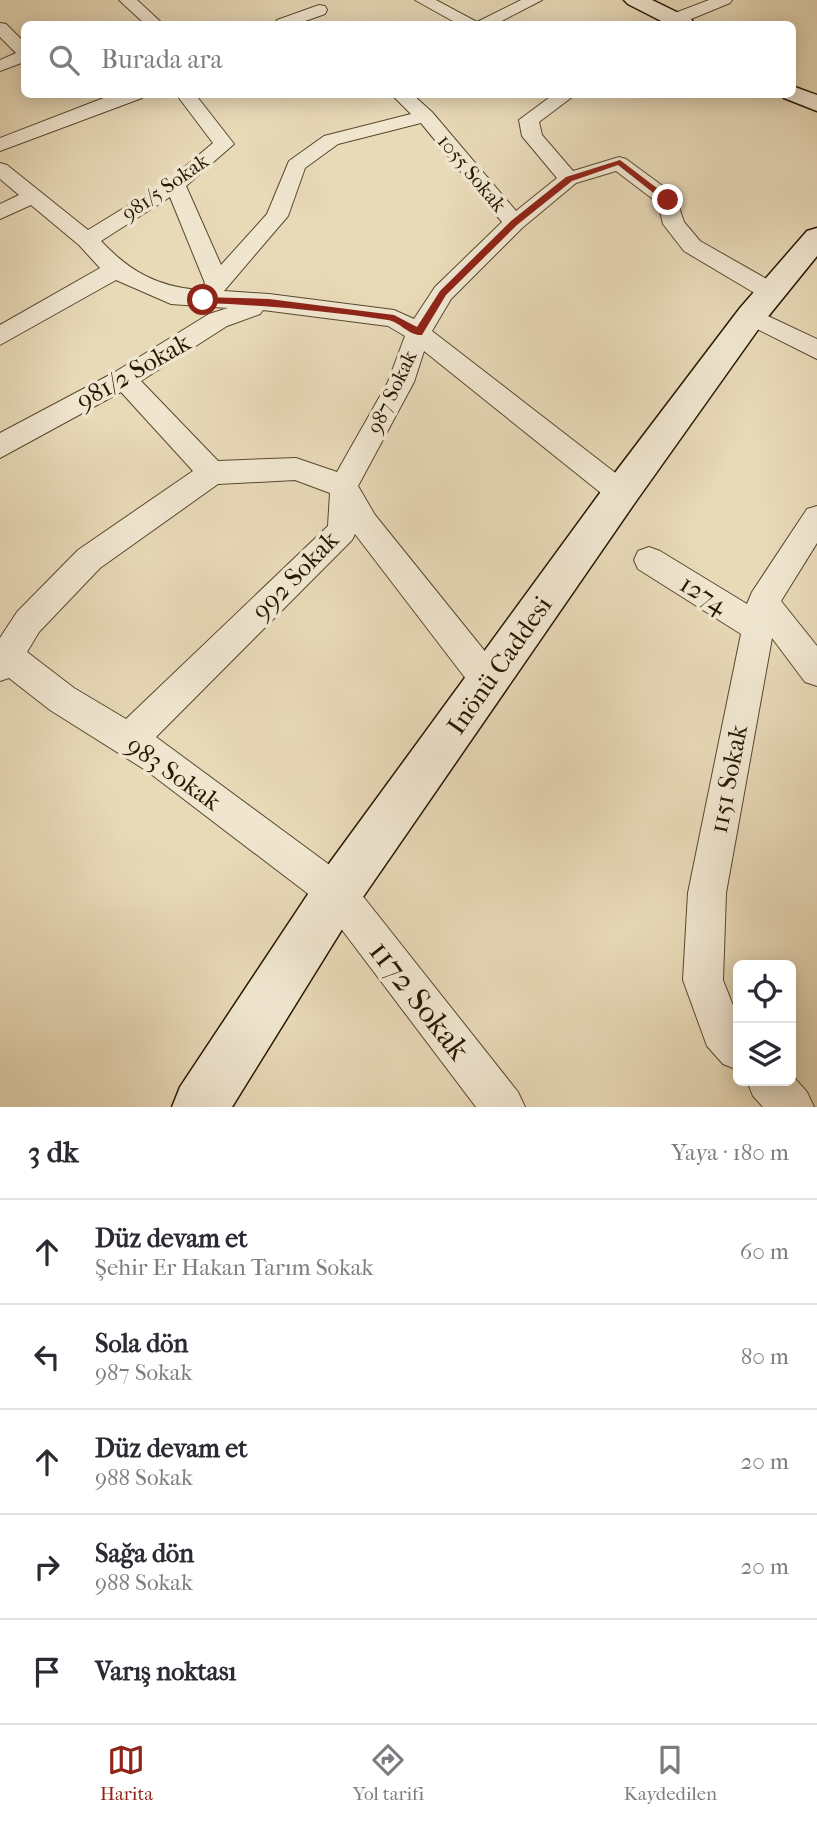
<!DOCTYPE html>
<html lang="tr">
<head>
<meta charset="utf-8">
<style>
  :root { --surface:#fff; --page:#f7f7f7; --text:#2b2b33; --muted:#7c7c81; --line:#e1e1e2; --accent:#8f2418 }
  body { margin:0; font-family:"IM FELL French Canon",serif; background:var(--page); color:var(--text) }
  .controls { position:absolute; right:21px; bottom:21px; display:grid; overflow:hidden; border-radius:10px; box-shadow:0 4px 18px #0003 }
  .controls button { width:63px; height:63px; display:grid; place-items:center; padding:0; border:0; border-bottom:2px solid var(--line); background:var(--surface); color:var(--text); font:35px sans-serif }
  .stop { position:absolute; width:21px; height:21px; margin:-16px; border:5px solid #8f2418; border-radius:50%; background:#fff }
  .stop.end { background:#8f2418; border-color:#fff; box-shadow:0 2px 7px #0008 }
  .list { margin:0; padding:0; list-style:none }
  h2 { display:flex; justify-content:space-between; align-items:center; height:91px; margin:0; padding:0 28px; font-size:30px }
  h2 small { font-size:23px; font-weight:400; color:var(--muted) }
  .list li { display:grid; grid-template-columns:46px 1fr auto; gap:21px; align-items:center; box-sizing:border-box; height:105px; padding:0 28px; border-top:2px solid var(--line) }
  .list b { display:block; font-size:26px; white-space:nowrap }
  .list p { margin:0; font-size:23px; white-space:nowrap; color:var(--muted) }
  .list em { font-size:23px; font-style:normal; color:var(--muted) }
  .icon { flex:none; width:38px; height:38px; fill:none; stroke:currentColor; stroke-width:2; stroke-linecap:round; stroke-linejoin:round }
  .map { position:relative; flex:none; width:817px; height:1107px; overflow:hidden }
  .search { position:absolute; background:var(--surface); box-shadow:0 4px 18px #0003; left:21px; right:21px; top:21px; height:77px; display:flex; align-items:center; gap:18px; box-sizing:border-box; padding:0 24px; border-radius:10px; color:var(--muted); font-size:26px }
  .sheet { height:616px; background:var(--surface) }
  nav { display:flex; justify-content:space-around; align-items:center; box-sizing:border-box; height:98px; border-top:2px solid var(--line); background:var(--surface); font-size:19px; color:var(--muted) }
  nav a { display:grid; justify-items:center; gap:4px }
  nav .on { color:var(--accent) }
  .map>svg:first-child { display:block }
</style>
</head>
<body>
<div class="map">
<svg width="817" height="1107" viewBox="0 0 817 1107">
  <rect width="100%" height="100%" fill="#e8d9b7"/>
  <filter id="stains"><feTurbulence type="fractalNoise" baseFrequency=".00286" numOctaves="4"/><feColorMatrix values="0 0 0 0 .2 0 0 0 0 .09 0 0 0 0 .02 0 0 0 .5 -.17"/></filter>
  <radialGradient id="worn" r=".72"><stop offset=".6" stop-color="#630" stop-opacity="0"/><stop offset="1" stop-color="#630" stop-opacity=".3"/></radialGradient>
  <g fill="none" stroke-linecap="round" stroke-linejoin="round">
    <defs>
      <g id="street">
        <path d="M 119,0 L 137,0 L 163,24 L 145,24 Z"/>
        <path d="M 415,0 L 436,0 L 477,22 L 521,0 L 542,0 L 496,24 L 458,24 Z"/>
        <path d="M 709,0 L 732,0 L 730,3 L 679,24 L 671,24 L 665,20 L 667,16 Z"/>
        <path d="M 319,5 L 325,6 L 327,10 L 325,14 L 297,24 L 275,24 L 277,20 Z"/>
        <path d="M 0,23 L 6,24 L 24,42 L 24,62 L 0,71 L 0,60 L 16,53 L 0,37 Z"/>
        <path d="M 114,94 L 144,94 L 142,98 L 0,151 L 0,138 Z"/>
        <path d="M 176,94 L 195,94 L 234,144 L 186,186 L 221,265 L 267,214 L 289,161 L 324,136 L 411,114 L 391,94 L 412,94 L 432,112 L 516,211 L 557,178 L 522,136 L 519,120 L 554,94 L 576,94 L 539,122 L 542,135 L 573,171 L 619,157 L 626,159 L 675,195 L 684,222 L 700,241 L 779,286 L 783,292 L 779,298 L 771,300 L 763,298 L 684,251 L 663,224 L 658,203 L 616,171 L 576,183 L 522,228 L 451,299 L 432,331 L 631,485 L 635,493 L 631,501 L 621,505 L 611,501 L 424,351 L 414,382 L 358,486 L 375,515 L 500,670 L 504,681 L 500,692 L 488,697 L 476,692 L 355,534 L 352,540 L 156,737 L 350,880 L 518,1092 L 525,1107 L 476,1107 L 324,906 L 147,771 L 50,710 L 9,678 L 0,681 L 0,638 L 17,612 L 78,550 L 193,471 L 121,392 L 0,458 L 0,433 L 115,372 L 209,314 L 228,308 L 171,304 L 116,280 L 0,345 L 0,325 L 100,268 L 79,245 L 31,205 L 0,219 L 0,204 L 19,195 L 0,179 L 0,163 L 7,165 L 88,230 L 168,181 L 213,143 ZM 421,123 L 502,222 L 435,287 L 414,319 L 394,310 L 269,294 L 224,291 L 288,216 L 305,168 L 338,144 ZM 170,197 L 205,283 L 199,290 C 158,287 129,271 101,241 ZM 263,310 L 388,326 L 405,336 L 388,382 L 337,472 L 296,458 L 218,461 L 141,381 L 227,326 L 260,314 ZM 295,480 L 330,493 L 328,526 L 126,719 L 74,688 L 27,652 L 39,632 L 100,568 L 218,484 Z"/>
        <path d="M 751,308 L 817,339 L 817,359 L 743,322 L 739,316 L 743,310 Z"/>
        <path d="M 817,506 L 817,543 L 781,601 L 817,646 L 817,686 L 805,682 L 772,638 L 726,893 L 723,980 L 738,1018 L 738,1070 L 723,1064 L 707,1046 L 683,980 L 688,893 L 741,634 L 638,569 L 634,560 L 638,551 L 649,547 L 660,551 L 747,604 L 752,592 L 807,509 Z"/>
        <path d="M 791,1074 L 807,1092 L 814,1107 L 763,1107 L 753,1096 L 747,1081 L 791,1081 Z"/>
      </g>
      <g id="secondary">
        <path d="M 624,0 L 652,0 L 691,19 L 694,24 L 667,24 L 628,4 Z"/>
        <path d="M 792,86 L 817,95 L 817,111 L 784,98 L 781,94 L 792,94 Z"/>
        <path d="M 817,228 L 817,256 L 762,324 L 634,504 L 354,910 L 232,1107 L 172,1107 L 180,1087 L 320,876 L 608,482 L 740,308 L 807,231 Z"/>
      </g>
    </defs>
    <use href="#street" stroke="#58482e" stroke-width="2"/>
    <use href="#secondary" stroke="#281801" stroke-width="3"/>
    <use href="#street" fill="#f0e6d0" fill-rule="evenodd"/>
    <use href="#secondary" fill="#f0e6d0" fill-rule="evenodd"/>
  </g>
  <path fill="#8f2418" d="M 620,160 L 670,198 L 670,202 L 665,202 L 618,165 L 572,181 L 517,225 L 446,295 L 422,335 C 409,336 400,322 388,320 C 326,311 265,305 203,303 L 198,300 L 203,297 L 269,299 L 394,315 L 417,327 L 440,291 L 511,221 L 566,177 Z"/>
  <g text-anchor="middle" stroke-width="7" stroke-linejoin="round" paint-order="stroke">
    <g font-size="21" fill="#281801" stroke="#f0e6d0">
      <text transform="translate(472 173) rotate(50)" y="7">1055 Sokak</text>
      <text transform="translate(165 187) rotate(-35)" y="7">981/5 Sokak</text>
      <text transform="translate(392 392) rotate(-65)" y="7">987 Sokak</text>
    </g>
    <g font-size="26" fill="#281801" stroke="#f0e6d0">
      <text transform="translate(133 371) rotate(-30)" y="9">981/2 Sokak</text>
      <text transform="translate(295 575) rotate(-46)" y="9">992 Sokak</text>
      <text transform="translate(704 594) rotate(32)" y="9">1274</text>
      <text transform="translate(499 665) rotate(-55)" y="9">Inönü Caddesi</text>
      <text transform="translate(174 773) rotate(35)" y="9">983 Sokak</text>
      <text transform="translate(728 779) rotate(-79)" y="9">1151 Sokak</text>
    </g>
    <g font-size="32" fill="#281801" stroke="#f0e6d0">
      <text transform="translate(420 1000) rotate(52)" y="11">1172 Sokak</text>
    </g>
  </g>
  <rect width="100%" height="100%" filter="url(#stains)"/>
  <rect width="100%" height="100%" fill="url(#worn)"/>
</svg>
<div class="controls">
<button><svg class="icon" aria-label="locate" viewBox="0 0 24 24"><circle cx="12" cy="12" r="6"/><path d="M12 2v4M12 18v4M2 12h4M18 12h4"/></svg></button>
<button><svg class="icon" aria-label="layers" viewBox="0 0 24 24"><path d="M12 4l9 5-9 5-9-5zM3 14l9 5 9-5"/></svg></button>
</div>
<div class="stop" style="left:203px;top:300px"></div>
<div class="stop end" style="left:668px;top:200px"></div>
<div class="search"><svg class="icon" aria-label="search" viewBox="0 0 24 24"><circle cx="10" cy="10" r="6"/><path d="M15 15l6 6"/></svg>Burada ara</div>
</div>
<section class="sheet">
<h2>3 dk<small>Yaya · 180 m</small></h2>
<ul class="list">
<li><svg class="icon" aria-label="ahead" viewBox="0 0 24 24"><path d="M12 20V5M6 11l6-6 6 6"/></svg><div><b>Düz devam et</b><p>Şehir Er Hakan Tarım Sokak</p></div><em>60 m</em></li>
<li><svg class="icon" aria-label="left" viewBox="0 0 24 24"><path d="M17 20v-9H6M10 6l-5 5 5 5"/></svg><div><b>Sola dön</b><p>987 Sokak</p></div><em>80 m</em></li>
<li><svg class="icon" aria-label="ahead" viewBox="0 0 24 24"><path d="M12 20V5M6 11l6-6 6 6"/></svg><div><b>Düz devam et</b><p>988 Sokak</p></div><em>20 m</em></li>
<li><svg class="icon" aria-label="right" viewBox="0 0 24 24"><path d="M7 20v-9h11M14 6l5 5-5 5"/></svg><div><b>Sağa dön</b><p>988 Sokak</p></div><em>20 m</em></li>
<li><svg class="icon" aria-label="arrive" viewBox="0 0 24 24"><path d="M6 21V4h12l-3 4 3 4H6"/></svg><div><b>Varış noktası</b></div></li>
</ul>
</section>
<nav>
<a class="on"><svg class="icon" aria-label="map" viewBox="0 0 24 24"><path d="M3 6l6-2 6 2 6-2v14l-6 2-6-2-6 2zM9 4v14M15 6v14"/></svg>Harita</a>
<a><svg class="icon" aria-label="directions" viewBox="0 0 24 24"><path d="M12 3l9 9-9 9-9-9zM9 14v-3h6M13 9l2 2-2 2"/></svg>Yol tarifi</a>
<a><svg class="icon" aria-label="saved" viewBox="0 0 24 24"><path d="M7 4h10v16l-5-4-5 4z"/></svg>Kaydedilen</a>
</nav>
</body>
</html>
